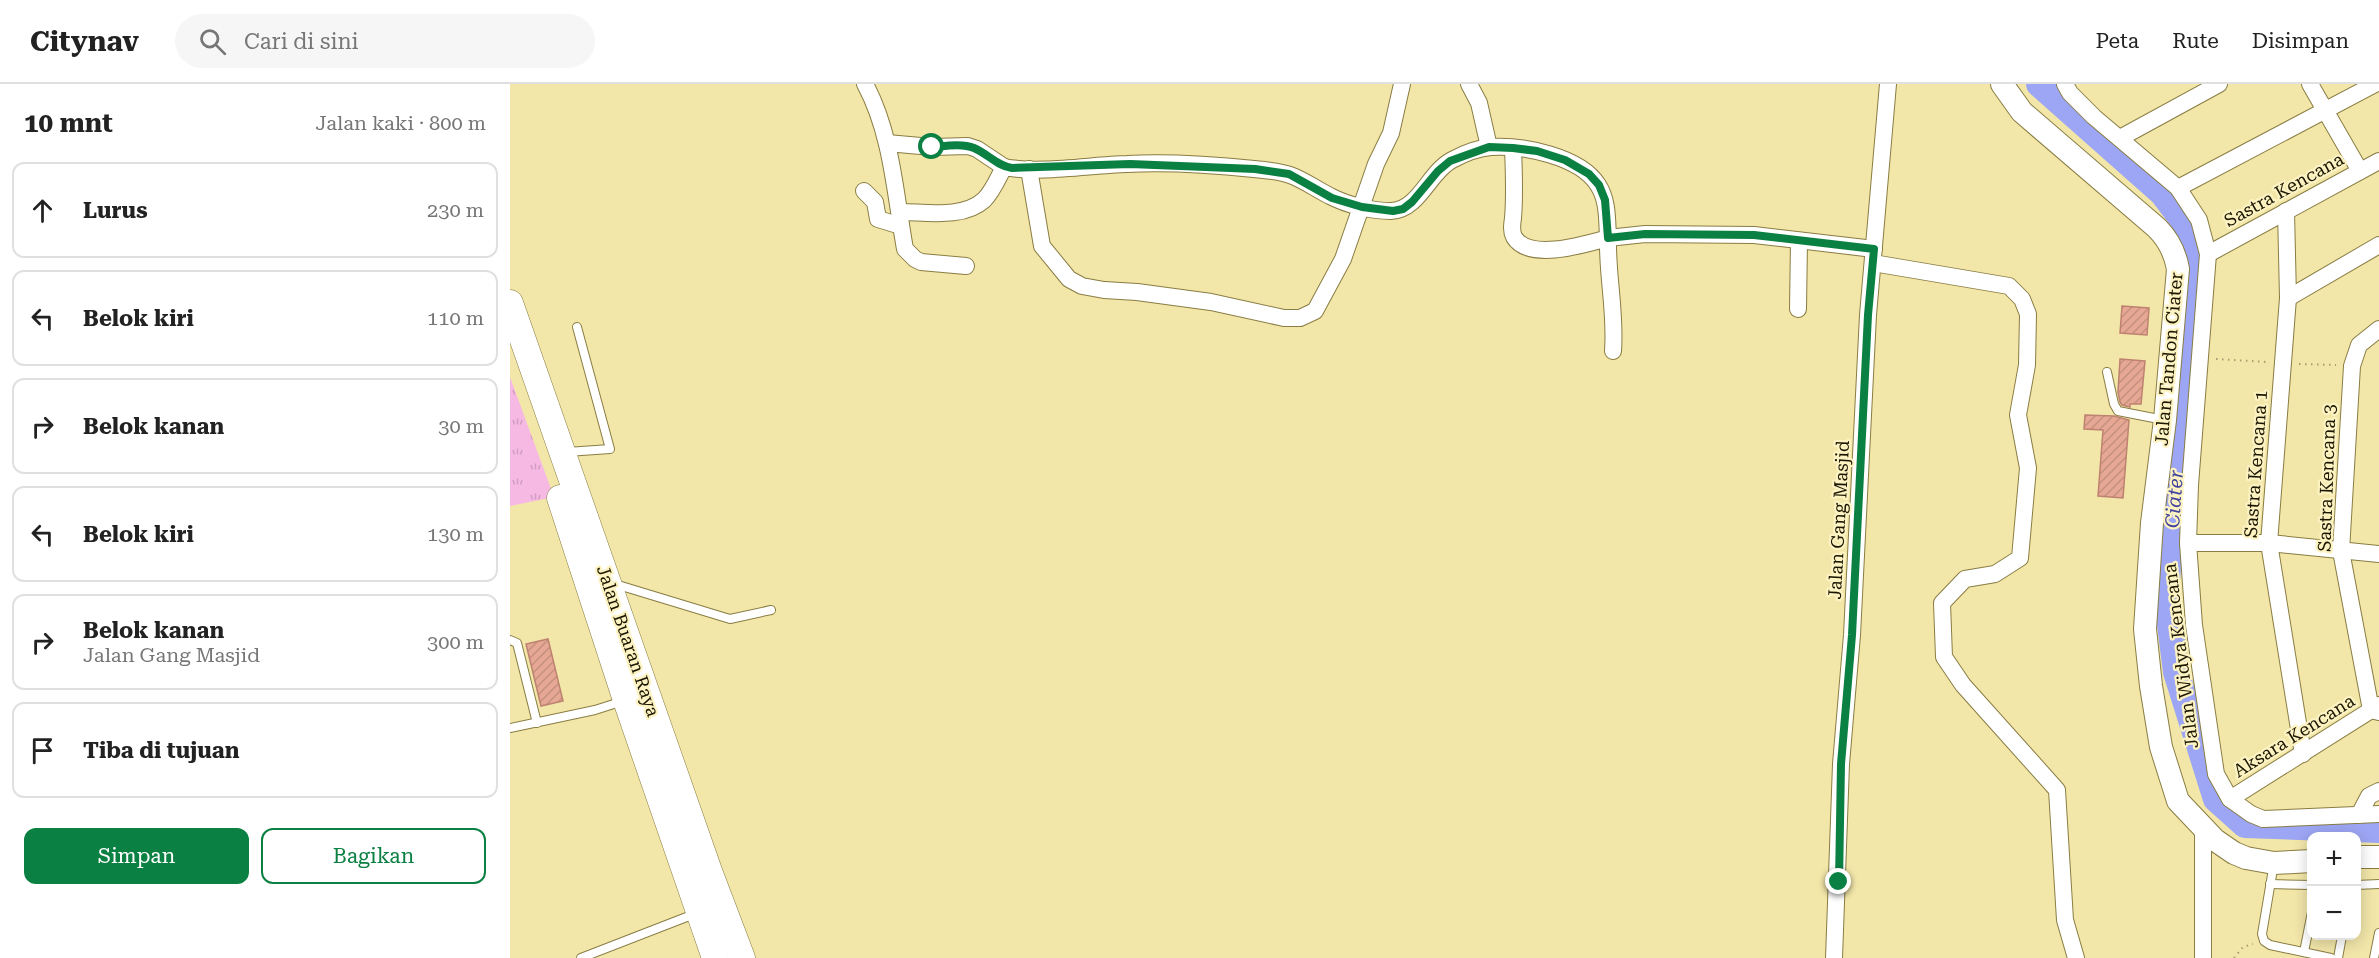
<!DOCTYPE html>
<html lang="id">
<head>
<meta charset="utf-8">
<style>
  :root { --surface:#fff; --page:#f6f6f6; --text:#222; --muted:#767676; --line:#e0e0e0; --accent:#0b8043 }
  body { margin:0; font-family:"Roboto Serif",serif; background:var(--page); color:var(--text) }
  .controls { position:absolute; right:18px; bottom:18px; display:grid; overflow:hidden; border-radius:12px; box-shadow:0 3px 15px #0003 }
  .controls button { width:54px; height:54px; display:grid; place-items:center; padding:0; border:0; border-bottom:2px solid var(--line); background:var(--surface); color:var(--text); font:30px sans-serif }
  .stop { position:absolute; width:18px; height:18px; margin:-14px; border:4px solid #0b8043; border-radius:50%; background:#fff }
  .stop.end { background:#0b8043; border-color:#fff; box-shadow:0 2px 6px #0008 }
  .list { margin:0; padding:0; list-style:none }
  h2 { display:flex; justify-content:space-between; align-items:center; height:78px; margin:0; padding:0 24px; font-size:26px }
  h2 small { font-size:20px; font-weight:400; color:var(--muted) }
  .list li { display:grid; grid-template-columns:39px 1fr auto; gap:18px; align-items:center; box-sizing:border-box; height:96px; margin:0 12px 12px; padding:0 12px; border:2px solid var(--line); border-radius:12px }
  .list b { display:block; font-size:22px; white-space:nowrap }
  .list p { margin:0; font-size:20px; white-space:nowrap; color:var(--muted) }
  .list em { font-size:20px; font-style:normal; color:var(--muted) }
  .actions { display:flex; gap:12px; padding:18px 24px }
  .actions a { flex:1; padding:14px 0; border:2px solid var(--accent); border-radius:12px; text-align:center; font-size:21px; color:var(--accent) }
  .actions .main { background:var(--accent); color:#fff }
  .icon { flex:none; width:33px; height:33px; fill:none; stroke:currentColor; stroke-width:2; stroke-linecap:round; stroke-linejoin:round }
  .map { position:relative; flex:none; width:1869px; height:874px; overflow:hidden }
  header { display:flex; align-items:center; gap:36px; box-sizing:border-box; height:84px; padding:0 30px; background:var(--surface); border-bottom:2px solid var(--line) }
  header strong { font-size:28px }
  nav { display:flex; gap:33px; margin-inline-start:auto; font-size:21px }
  .search { width:420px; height:54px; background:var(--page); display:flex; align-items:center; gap:15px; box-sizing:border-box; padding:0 21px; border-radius:33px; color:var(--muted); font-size:22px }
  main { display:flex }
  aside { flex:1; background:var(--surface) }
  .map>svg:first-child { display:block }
</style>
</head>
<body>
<header>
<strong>Citynav</strong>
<div class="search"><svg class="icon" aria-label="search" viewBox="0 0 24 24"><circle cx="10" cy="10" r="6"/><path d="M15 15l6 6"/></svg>Cari di sini</div>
<nav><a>Peta</a><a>Rute</a><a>Disimpan</a></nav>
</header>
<main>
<aside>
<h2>10 mnt<small>Jalan kaki · 800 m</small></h2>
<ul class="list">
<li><svg class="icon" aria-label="ahead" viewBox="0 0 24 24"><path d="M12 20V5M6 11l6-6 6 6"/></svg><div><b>Lurus</b></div><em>230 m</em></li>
<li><svg class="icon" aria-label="left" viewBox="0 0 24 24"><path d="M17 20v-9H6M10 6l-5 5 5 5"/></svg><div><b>Belok kiri</b></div><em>110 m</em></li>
<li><svg class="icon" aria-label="right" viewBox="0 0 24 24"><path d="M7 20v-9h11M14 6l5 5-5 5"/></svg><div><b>Belok kanan</b></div><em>30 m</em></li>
<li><svg class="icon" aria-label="left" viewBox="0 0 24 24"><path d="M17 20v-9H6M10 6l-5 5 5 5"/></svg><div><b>Belok kiri</b></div><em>130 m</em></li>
<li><svg class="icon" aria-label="right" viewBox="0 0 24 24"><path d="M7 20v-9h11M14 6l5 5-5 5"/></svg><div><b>Belok kanan</b><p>Jalan Gang Masjid</p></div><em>300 m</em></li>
<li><svg class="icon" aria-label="arrive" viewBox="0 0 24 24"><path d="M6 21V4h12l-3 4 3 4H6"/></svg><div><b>Tiba di tujuan</b></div></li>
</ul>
<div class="actions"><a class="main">Simpan</a><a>Bagikan</a></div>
</aside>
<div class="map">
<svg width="1869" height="874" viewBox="0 0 1869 874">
  <defs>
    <pattern id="grass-tufts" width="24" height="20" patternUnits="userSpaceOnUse" patternTransform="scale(1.5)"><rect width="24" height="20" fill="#f6b9e4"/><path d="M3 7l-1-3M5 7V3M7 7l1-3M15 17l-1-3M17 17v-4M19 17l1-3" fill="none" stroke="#d29ec2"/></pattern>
    <pattern id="building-hatch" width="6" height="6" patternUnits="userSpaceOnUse" patternTransform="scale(1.5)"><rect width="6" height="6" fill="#e6a894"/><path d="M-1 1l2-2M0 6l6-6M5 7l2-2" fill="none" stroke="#c5907e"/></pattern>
  </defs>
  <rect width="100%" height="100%" fill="#f2e6a9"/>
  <path fill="url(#grass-tufts)" d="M 0,293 L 44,413 L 0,422 Z"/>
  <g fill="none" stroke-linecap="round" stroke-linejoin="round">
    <path stroke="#9da6f4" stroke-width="26" d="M 1529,0 L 1652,109 L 1674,138 L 1682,175 L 1656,509 L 1666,588 L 1706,715 L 1735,741 L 1869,746"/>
  </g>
  <g fill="url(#building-hatch)" stroke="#be8270" stroke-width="1.5">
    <path d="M 1612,222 L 1639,224 L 1637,251 L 1610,249 Z"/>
    <path d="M 1610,275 L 1635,277 L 1631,320 L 1620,320 L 1620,323 L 1612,321 L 1610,318 L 1608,308 Z"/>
    <path d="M 1575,331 L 1604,332 L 1619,336 L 1613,414 L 1588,412 L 1593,346 L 1574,345 Z"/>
    <path d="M 38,555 L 53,617 L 31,622 L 16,560 Z"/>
  </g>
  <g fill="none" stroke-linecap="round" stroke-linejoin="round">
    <defs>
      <g id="lane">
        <path d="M 1597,288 L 1604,320 L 1608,327 L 1654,336"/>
        <path d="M 57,368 L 100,365 L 67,243"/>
        <path d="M 103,503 L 108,501 L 220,535 L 261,526"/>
        <path d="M 0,556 L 7,559 L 27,639"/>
        <path d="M 0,644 L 85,626 L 113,617"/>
        <path d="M 1764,779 L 1752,850 L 1754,857 L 1760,861 L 1821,874"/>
        <path d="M 1760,800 L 1802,801"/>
        <path d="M 1846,801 L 1869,800"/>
        <path d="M 1794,868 L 1802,828"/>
        <path d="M 71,874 L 187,829"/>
        <path d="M 1828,874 L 1832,852"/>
        <path d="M 1864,874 L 1869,849"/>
      </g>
      <g id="street">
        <path d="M 355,0 C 382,50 385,110 395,165 L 405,175 L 411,178 L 456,182"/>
        <path d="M 959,0 L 969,19 L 979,63"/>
        <path d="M 1555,0 L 1560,9 L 1584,33 L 1668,104 L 1689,136 L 1698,170 L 1680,401 L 1678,459 L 1684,541 L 1706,690 L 1720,715 L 1741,730 L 1753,735 L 1869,730"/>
        <path d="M 1800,0 L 1850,87"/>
        <path d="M 1610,54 L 1709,0"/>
        <path d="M 377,59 L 422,63 L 458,62 L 467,65 L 494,83"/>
        <path d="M 1003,64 C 1004,88 1005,111 1003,134 C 1002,141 1001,147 1004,153 C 1019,178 1076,160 1098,154 C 1097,192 1106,228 1103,267"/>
        <path d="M 519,85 L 532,162 L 559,195 L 572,202 L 594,206 L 627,208 L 701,218 L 774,234 L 790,234 L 805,227 L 833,175 L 866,80 L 881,49 L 892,0"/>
        <path d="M 1668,104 L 1865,0"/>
        <path d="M 354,107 L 365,118 L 368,135 L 391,142"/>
        <path d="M 1776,127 L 1778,214 L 1759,459 L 1793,670"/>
        <path d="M 390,128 C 416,128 453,135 474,116 C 483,107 488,94 494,83 C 530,90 580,81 617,80 C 656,78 705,81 744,85 C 755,86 769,87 780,91 C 794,96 806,105 820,112 C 837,121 862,127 881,127 C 909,126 919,88 942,76 C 953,70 968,64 981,63 C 1012,61 1070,72 1088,101 C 1098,116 1097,136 1098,154 L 1135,150 L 1244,151 L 1364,165"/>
        <path d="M 1698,170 L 1869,77"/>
        <path d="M 1363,179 L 1499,202 L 1512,215 L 1518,230 L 1517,281 L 1508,331 L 1518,384 L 1510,474 L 1485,490 L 1455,495 L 1432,519 L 1434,573 L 1453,601 L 1547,706 L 1555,836 L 1566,874"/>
        <path d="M 1778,214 L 1869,161"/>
        <path d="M 1288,225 L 1289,157"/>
        <path d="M 1869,245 L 1849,261 L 1842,282 L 1831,467 L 1861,626 L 1869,628"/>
        <path d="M 1678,459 L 1759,459 L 1869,470"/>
        <path d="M 1720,715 L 1869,621"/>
        <path d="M 1849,731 L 1859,712 L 1869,707"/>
        <path d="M 1693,746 L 1693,874"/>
        <path d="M 1324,874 L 1331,680 L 1342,551 L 1358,231 L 1378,0"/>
      </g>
      <g id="secondary">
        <path d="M 1492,0 L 1512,28 L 1647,144 C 1659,156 1665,168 1668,185 L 1655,336 L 1642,439 L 1635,545 L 1641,602 L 1651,663 L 1668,717 L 1705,756 L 1724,769 L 1736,774 L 1764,779 L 1802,777"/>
        <path d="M 1846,773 L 1869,773"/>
      </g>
      <g id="primary">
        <path d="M 0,219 L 199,787 L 232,874"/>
        <path d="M 50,414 L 116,616 L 205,874"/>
      </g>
    </defs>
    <use href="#lane" stroke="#897d43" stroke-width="10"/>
    <use href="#street" stroke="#897d43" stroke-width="18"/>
    <use href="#secondary" stroke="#897d43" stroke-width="24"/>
    <use href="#primary" stroke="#897d43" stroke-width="27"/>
    <g stroke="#a79d6e" stroke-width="2" stroke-dasharray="1.5 4.5" stroke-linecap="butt">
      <path d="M 1706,275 L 1757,278"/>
      <path d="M 1789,280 L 1826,281"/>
      <path d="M 1724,874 L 1733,863 L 1743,860"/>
    </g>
    <use href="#lane" stroke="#fff" stroke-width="8"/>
    <use href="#street" stroke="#fff" stroke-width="16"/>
    <use href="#secondary" stroke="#fff" stroke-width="22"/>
    <use href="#primary" stroke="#fff" stroke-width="26"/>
  </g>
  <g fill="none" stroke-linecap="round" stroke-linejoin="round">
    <path stroke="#0b8043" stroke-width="8" d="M 422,63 C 435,62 452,59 464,64 C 478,70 487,82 502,84 L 620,80 L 745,85 L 779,90 L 822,114 L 852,123 L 883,127 L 893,125 L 902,118 L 928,87 L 940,77 L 979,63 L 1003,64 L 1027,67 L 1055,76 L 1079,90 L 1089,101 L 1095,116 L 1098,154 L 1135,150 L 1244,151 L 1364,165 L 1358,231 L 1342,551 L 1331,680 L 1329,798"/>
  </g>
  <g text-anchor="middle" stroke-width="4.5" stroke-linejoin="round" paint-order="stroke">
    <g font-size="18" fill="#1b1601" stroke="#fdf3c2">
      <text transform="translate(1774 106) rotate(-29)" y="6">Sastra Kencana</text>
      <text transform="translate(1659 275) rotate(-85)" y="6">Jalan Tandon Ciater</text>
      <text transform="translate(1746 380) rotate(-86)" y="6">Sastra Kencana 1</text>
      <text transform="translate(1817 394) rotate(-88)" y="6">Sastra Kencana 3</text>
      <text transform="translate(1329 436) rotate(-87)" y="6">Jalan Gang Masjid</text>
      <text transform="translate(118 557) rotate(71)" y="6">Jalan Buaran Raya</text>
      <text transform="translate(1671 572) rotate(-97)" y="6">Jalan Widya Kencana</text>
      <text transform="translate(1784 652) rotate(-32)" y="6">Aksara Kencana</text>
    </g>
    <g font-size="20" font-style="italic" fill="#41439c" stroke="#fdf3c2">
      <text transform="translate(1664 415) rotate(-86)" y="7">Ciater</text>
    </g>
  </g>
</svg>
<div class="controls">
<button>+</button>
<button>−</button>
</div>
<div class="stop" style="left:422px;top:63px"></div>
<div class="stop end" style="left:1329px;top:798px"></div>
</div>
</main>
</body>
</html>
